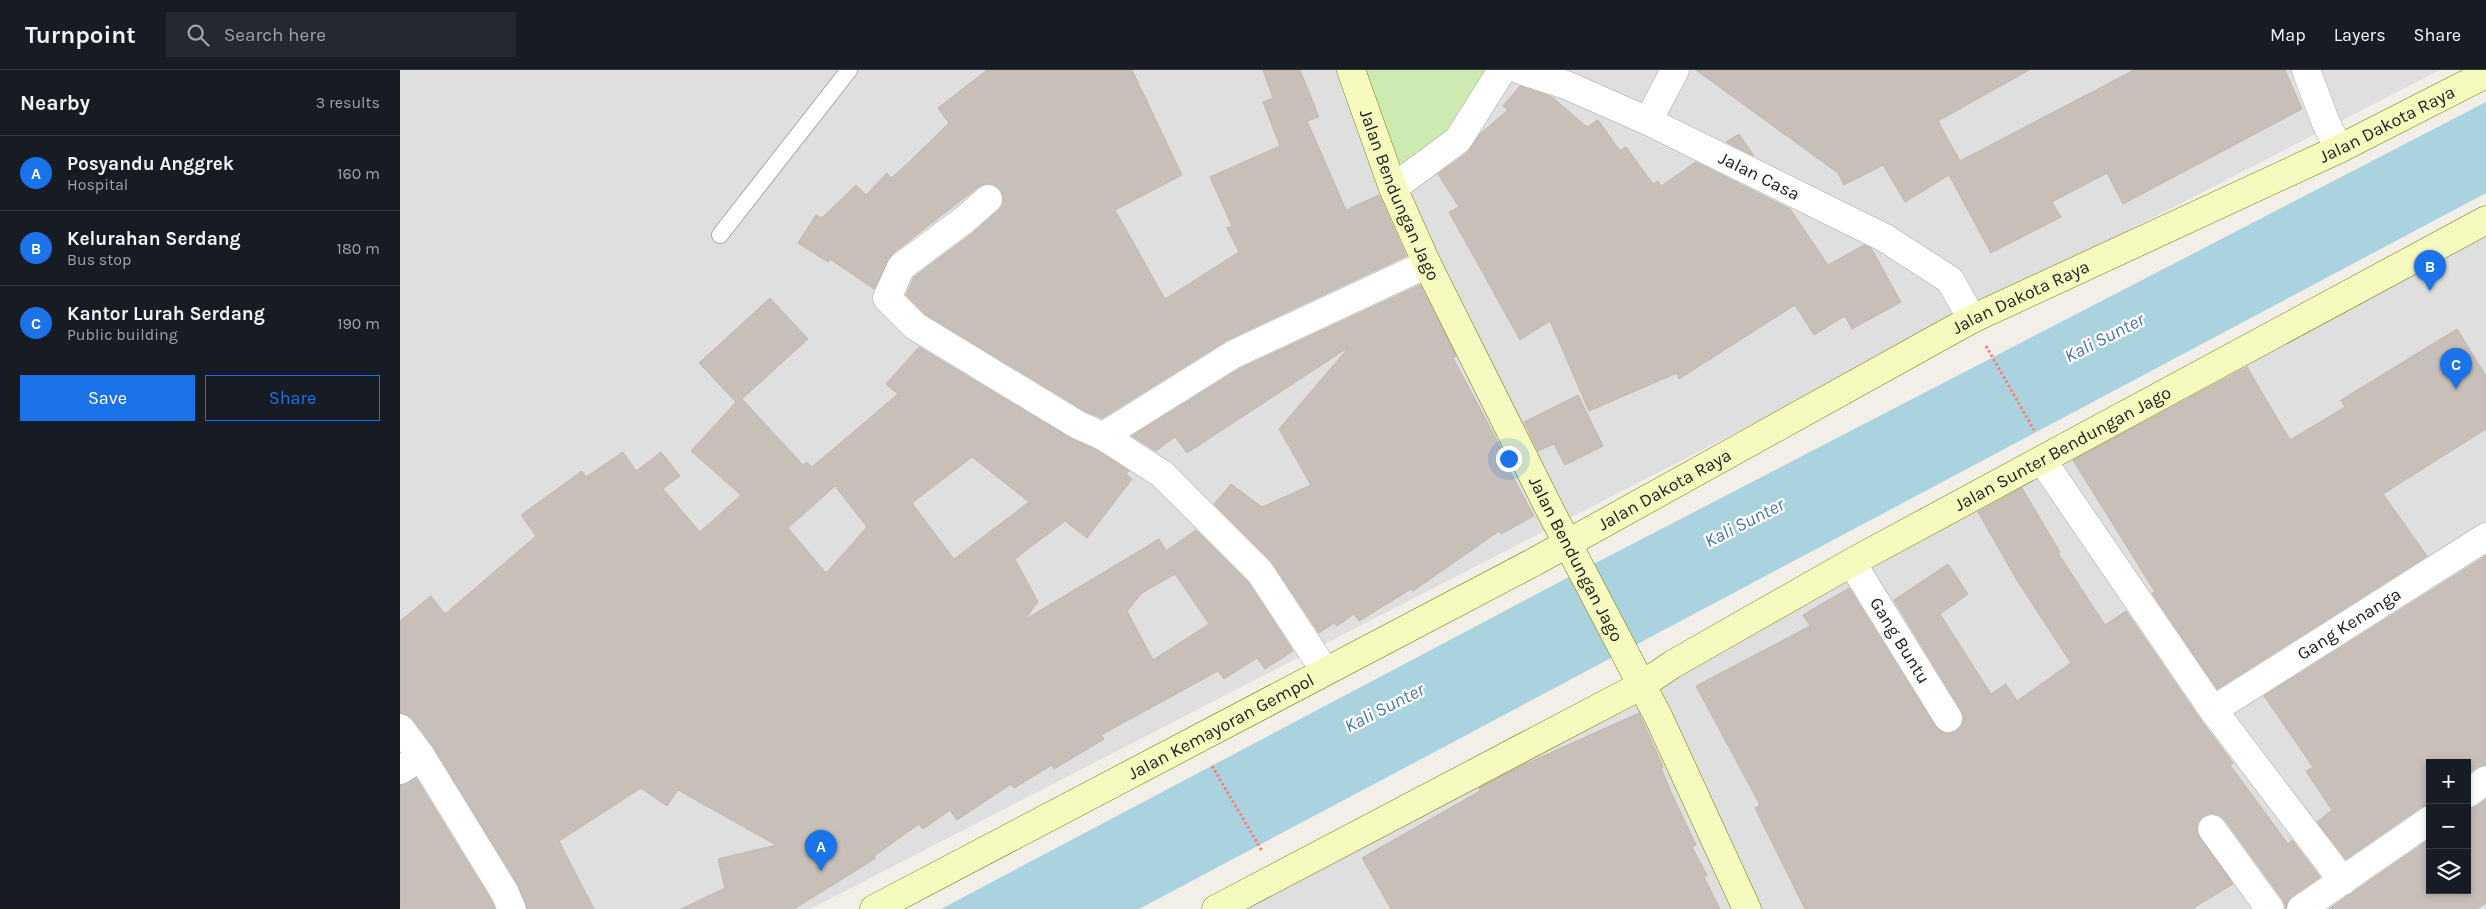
<!DOCTYPE html>
<html lang="en">
<head>
<meta charset="utf-8">
<style>
  :root { --surface:#171b24; --page:#242831; --text:#f1f3f6; --muted:#9ea1a6; --line:#363941; --accent:#1a73e8 }
  body { margin:0; font-family:Karla,sans-serif; background:var(--page); color:var(--text) }
  .controls { position:absolute; right:15px; bottom:15px; display:grid; overflow:hidden; border-radius:0px; box-shadow:0 2px 8px #0003 }
  .controls button { width:45px; height:45px; display:grid; place-items:center; padding:0; border:0; border-bottom:1px solid var(--line); background:var(--surface); color:var(--text); font:25px sans-serif }
  .you { position:absolute; left:1108px; top:388px; width:18px; height:18px; margin:-12px; border:4px solid #fff; border-radius:50%; background:#1a73e8; box-shadow:0 0 0 8px #1a73e833 }
  .badge { display:grid; place-items:center; width:32px; height:32px; border-radius:50%; background:var(--accent); color:#fff; font-size:16px; font-weight:700 }
  .pin { position:absolute; translate:-50% -41px; filter:drop-shadow(0 1px 2px #0008) }
  .pin::after { content:''; position:absolute; top:26px; width:18px; height:15px; background:inherit; clip-path:polygon(0 0,100% 0,50% 100%) }
  .list { margin:0; padding:0; list-style:none }
  h2 { display:flex; justify-content:space-between; align-items:center; height:65px; margin:0; padding:0 20px; font-size:21px }
  h2 small { font-size:16px; font-weight:400; color:var(--muted) }
  .list li { display:grid; grid-template-columns:32px 1fr auto; gap:15px; align-items:center; box-sizing:border-box; height:75px; padding:0 20px; border-top:1px solid var(--line) }
  .list b { display:block; font-size:19px; white-space:nowrap }
  .list p { margin:0; font-size:16px; white-space:nowrap; color:var(--muted) }
  .list em { font-size:16px; font-style:normal; color:var(--muted) }
  .actions { display:flex; gap:10px; padding:15px 20px }
  .actions a { flex:1; padding:11px 0; border:1px solid var(--accent); border-radius:0px; text-align:center; font-size:18px; color:var(--accent) }
  .actions .main { background:var(--accent); color:#fff }
  .icon { flex:none; width:28px; height:28px; fill:none; stroke:currentColor; stroke-width:2; stroke-linecap:round; stroke-linejoin:round }
  .map { position:relative; flex:none; width:2086px; height:839px; overflow:hidden }
  header { display:flex; align-items:center; gap:30px; box-sizing:border-box; height:70px; padding:0 25px; background:var(--surface); border-bottom:1px solid var(--line) }
  header strong { font-size:24px }
  nav { display:flex; gap:28px; margin-inline-start:auto; font-size:18px }
  .search { width:350px; height:45px; background:var(--page); display:flex; align-items:center; gap:12px; box-sizing:border-box; padding:0 18px; border-radius:0px; color:var(--muted); font-size:19px }
  main { display:flex }
  aside { flex:1; background:var(--surface) }
  .map>svg:first-child { display:block }
</style>
</head>
<body>
<header>
<strong>Turnpoint</strong>
<div class="search"><svg class="icon" aria-label="search" viewBox="0 0 24 24"><circle cx="10" cy="10" r="6"/><path d="M15 15l6 6"/></svg>Search here</div>
<nav><a>Map</a><a>Layers</a><a>Share</a></nav>
</header>
<main>
<aside>
<h2>Nearby<small>3 results</small></h2>
<ul class="list">
<li><span class="badge">A</span><div><b>Posyandu Anggrek</b><p>Hospital</p></div><em>160 m</em></li>
<li><span class="badge">B</span><div><b>Kelurahan Serdang</b><p>Bus stop</p></div><em>180 m</em></li>
<li><span class="badge">C</span><div><b>Kantor Lurah Serdang</b><p>Public building</p></div><em>190 m</em></li>
</ul>
<div class="actions"><a class="main">Save</a><a>Share</a></div>
</aside>
<div class="map">
<svg width="2086" height="839" viewBox="0 0 2086 839">
  <rect width="100%" height="100%" fill="#f2efe9"/>
  <g fill="#e0dfdf" fill-rule="evenodd">
    <path d="M 0,0 L 2040,0 L 410,839 L 0,839 Z"/>
    <path d="M 2086,152 L 2086,839 L 819,839 ZM 2030,693 L 2067,693 L 2067,820 L 2030,820 Z"/>
  </g>
  <path fill="#cdebb0" d="M 953,0 L 1102,0 L 1058,70 L 993,118 Z"/>
  <path fill="#aad3df" d="M 2086,32 L 2086,123 L 739,839 L 541,839 L 1184,499 Z"/>
  <g fill="#c7bfb8" stroke="#c4b6ab" fill-rule="evenodd">
    <path d="M 587,0 L 732,0 L 782,105 L 715,140 L 765,229 L 839,182 L 827,158 L 832,156 L 810,107 L 880,76 L 863,32 L 873,28 L 863,0 L 900,0 L 919,47 L 907,51 L 946,140 L 979,125 L 1006,186 L 827,270 L 702,348 L 685,341 L 525,244 L 506,225 L 514,207 L 573,163 L 599,140 L 603,134 L 603,126 L 600,119 L 593,114 L 585,114 L 578,117 L 492,184 L 474,219 L 430,189 L 428,192 L 398,173 L 416,145 L 422,148 L 456,115 L 466,125 L 487,103 L 491,108 L 507,94 L 549,53 L 538,38 Z"/>
    <path d="M 1296,0 L 1629,0 L 1538,51 L 1560,91 L 1734,0 L 1885,0 L 1902,39 L 1723,134 L 1707,103 L 1652,132 L 1661,147 L 1591,183 L 1549,105 L 1505,132 L 1483,95 L 1444,115 L 1438,103 Z"/>
    <path d="M 1120,16 L 1152,27 L 1187,57 L 1198,50 L 1220,81 L 1226,77 L 1253,114 L 1258,111 L 1261,116 L 1296,92 L 1390,139 L 1428,195 L 1464,175 L 1471,178 L 1501,232 L 1452,259 L 1445,246 L 1414,265 L 1395,235 L 1279,309 L 1277,303 L 1189,341 L 1150,251 L 1120,270 L 1049,142 L 1059,137 L 1038,104 L 1067,83 L 1080,64 L 1108,40 L 1103,36 Z"/>
    <path d="M 1339,64 L 1354,86 L 1326,72 Z"/>
    <path d="M 1020,215 L 1056,286 L 1053,288 L 1109,393 L 1106,394 L 1134,446 L 1101,464 L 1099,461 L 1013,521 L 1011,519 L 959,551 L 954,544 L 937,556 L 934,553 L 919,563 L 871,491 L 814,434 L 831,414 L 862,437 L 911,415 L 879,359 L 949,277 L 787,383 L 775,367 L 756,381 L 732,366 L 841,298 Z"/>
    <path d="M 370,228 L 408,269 L 342,329 L 403,395 L 407,392 L 412,397 L 498,324 L 486,314 L 519,277 L 670,368 L 696,380 L 729,401 L 726,404 L 732,409 L 687,468 L 665,451 L 615,489 L 638,532 L 624,550 L 759,469 L 766,481 L 796,460 L 848,512 L 893,581 L 865,599 L 857,588 L 824,609 L 818,601 L 701,665 L 704,669 L 654,699 L 652,695 L 614,718 L 611,714 L 557,750 L 550,740 L 523,759 L 519,754 L 474,786 L 476,788 L 394,839 L 281,839 L 325,818 L 318,789 L 376,775 L 278,720 L 267,736 L 241,718 L 159,771 L 194,839 L 127,839 L 118,815 L 34,678 L 12,648 L 0,643 L 0,551 L 31,526 L 45,544 L 136,466 L 121,445 L 182,401 L 186,407 L 223,382 L 236,401 L 261,382 L 280,406 L 263,419 L 300,462 L 341,425 L 291,381 L 336,332 L 299,293 ZM 572,387 L 629,432 L 554,489 L 512,433 ZM 435,416 L 467,457 L 426,503 L 388,458 ZM 775,504 L 809,554 L 753,590 L 727,541 L 742,523 Z"/>
    <path d="M 2057,259 L 2086,306 L 2086,359 L 1983,424 L 2027,486 L 1817,619 L 1752,523 L 1755,522 L 1673,390 L 1847,297 L 1890,370 L 1945,337 L 1941,330 Z"/>
    <path d="M 1178,325 L 1203,376 L 1165,395 L 1154,374 L 1138,381 L 1124,352 Z"/>
    <path d="M 1622,418 L 1660,482 L 1658,483 L 1705,555 L 1726,541 L 1800,649 L 1833,693 L 1830,695 L 1888,774 L 1892,770 L 1920,807 L 1892,826 L 1887,832 L 1886,839 L 1883,830 L 1825,750 L 1819,745 L 1811,743 L 1803,746 L 1798,752 L 1797,761 L 1833,814 L 1792,839 L 1405,839 L 1355,738 L 1360,735 L 1296,616 L 1410,556 L 1403,545 L 1449,518 L 1535,656 L 1541,662 L 1549,664 L 1556,661 L 1562,655 L 1564,647 L 1561,640 L 1494,530 L 1548,494 L 1568,524 L 1540,544 L 1591,624 L 1606,614 L 1617,631 L 1671,593 L 1618,512 L 1578,442 Z"/>
    <path d="M 2086,486 L 2086,695 L 2077,697 L 2067,704 L 2067,693 L 2030,693 L 2030,735 L 2021,737 L 1946,789 L 1917,752 L 1932,740 L 1906,701 L 1913,697 L 1864,626 Z"/>
    <path d="M 1239,643 L 1263,697 L 1261,698 L 1271,722 L 1296,775 L 1292,777 L 1307,805 L 1304,807 L 1320,839 L 991,839 L 962,788 L 1080,721 L 1079,718 L 1119,697 Z"/>
    <path d="M 16,708 L 91,830 L 95,839 L 0,839 L 0,715 Z"/>
    <path d="M 2086,729 L 2086,833 L 2077,839 L 1929,839 L 2030,769 L 2030,820 L 2067,820 L 2067,739 L 2076,737 Z"/>
  </g>
  <g fill="none" stroke-linecap="round" stroke-linejoin="round">
    <defs>
      <path id="lane" d="M 320,165 L 449,0"/>
      <g id="street">
        <path id="s1" d="M 1120,0 L 1166,15 L 1248,51 L 1485,168 L 1550,210 L 1572,249"/>
        <path d="M 1906,0 L 1926,53 L 1939,79"/>
        <path d="M 1248,51 L 1275,0"/>
        <path d="M 993,118 L 1058,70 L 1102,0"/>
        <path d="M 588,129 L 564,150 L 501,197 L 487,228 L 515,256 L 678,355 L 703,366 L 762,404 L 860,502 L 925,601"/>
        <path d="M 703,366 L 834,284 L 1027,194"/>
        <path d="M 1642,390 L 1813,640 L 1943,811"/>
        <path id="s2" d="M 1452,493 L 1548,648"/>
        <path id="s3" d="M 1813,640 L 2086,467"/>
        <path d="M 0,658 L 21,686 L 105,823 L 112,839"/>
        <path d="M 0,700 L 21,686"/>
        <path d="M 2067,724 L 2086,710"/>
        <path d="M 1812,759 L 1870,839"/>
        <path d="M 1901,839 L 2030,750"/>
      </g>
      <g id="secondary">
        <path id="s4" d="M 951,0 L 993,118 L 1027,194 L 1150,440 L 1259,648 L 1347,839"/>
        <path id="s5" d="M 474,839 L 1134,492 L 1572,249 L 1939,79 L 2086,4"/>
        <path id="s6" d="M 816,839 L 1242,615 L 1273,594 L 1456,490 L 2086,150"/>
      </g>
    </defs>
    <use href="#lane" stroke="#a9a9a9" stroke-width="18"/>
    <use href="#street" stroke="#a9a9a9" stroke-width="29"/>
    <use href="#secondary" stroke="#707d05" stroke-width="29"/>
    <g stroke="#fa8072" stroke-width="3" stroke-dasharray="2.5 2.5" stroke-linecap="butt">
      <path d="M 1586,276 L 1634,360"/>
      <path d="M 812,696 L 862,781"/>
    </g>
    <use href="#lane" stroke="#fff" stroke-width="16"/>
    <use href="#street" stroke="#fff" stroke-width="28"/>
    <use href="#secondary" stroke="#f7fabf" stroke-width="28"/>
  </g>
  <g text-anchor="middle" stroke-width="4.5" stroke-linejoin="round" paint-order="stroke">
    <g font-size="18" fill="#222" stroke="#fff">
      <text dy="6" stroke="none"><textPath href="#s5" startOffset="1705">Jalan Dakota Raya</textPath></text>
      <text dy="6" stroke="none"><textPath href="#s1" startOffset="262">Jalan Casa</textPath></text>
      <text dy="6" stroke="none"><textPath href="#s4" startOffset="134">Jalan Bendungan Jago</textPath></text>
      <text dy="6" stroke="none"><textPath href="#s5" startOffset="1300">Jalan Dakota Raya</textPath></text>
      <text dy="6" stroke="none"><textPath href="#s6" startOffset="964">Jalan Sunter Bendungan Jago</textPath></text>
      <text dy="6" stroke="none"><textPath href="#s5" startOffset="895">Jalan Dakota Raya</textPath></text>
      <text dy="6" stroke="none"><textPath href="#s4" startOffset="539">Jalan Bendungan Jago</textPath></text>
      <text dy="6" stroke="none"><textPath href="#s3" startOffset="161">Gang Kenanga</textPath></text>
      <text dy="6" stroke="none"><textPath href="#s2" startOffset="91">Gang Buntu</textPath></text>
      <text dy="6" stroke="none"><textPath href="#s5" startOffset="392">Jalan Kemayoran Gempol</textPath></text>
    </g>
    <g font-size="19" font-style="italic" fill="#4a7aab" stroke="#fff">
      <text transform="translate(1704 267) rotate(-27)" y="7">Kali Sunter</text>
      <text transform="translate(1344 452) rotate(-27)" y="7">Kali Sunter</text>
      <text transform="translate(984 637) rotate(-27)" y="7">Kali Sunter</text>
    </g>
  </g>
</svg>
<div class="controls">
<button>+</button>
<button>−</button>
<button><svg class="icon" aria-label="layers" viewBox="0 0 24 24"><path d="M12 4l9 5-9 5-9-5zM3 14l9 5 9-5"/></svg></button>
</div>
<div class="you"></div>
<div class="pin badge" style="left:421px;top:801px">A</div>
<div class="pin badge" style="left:2030px;top:221px">B</div>
<div class="pin badge" style="left:2056px;top:319px">C</div>
</div>
</main>
</body>
</html>
